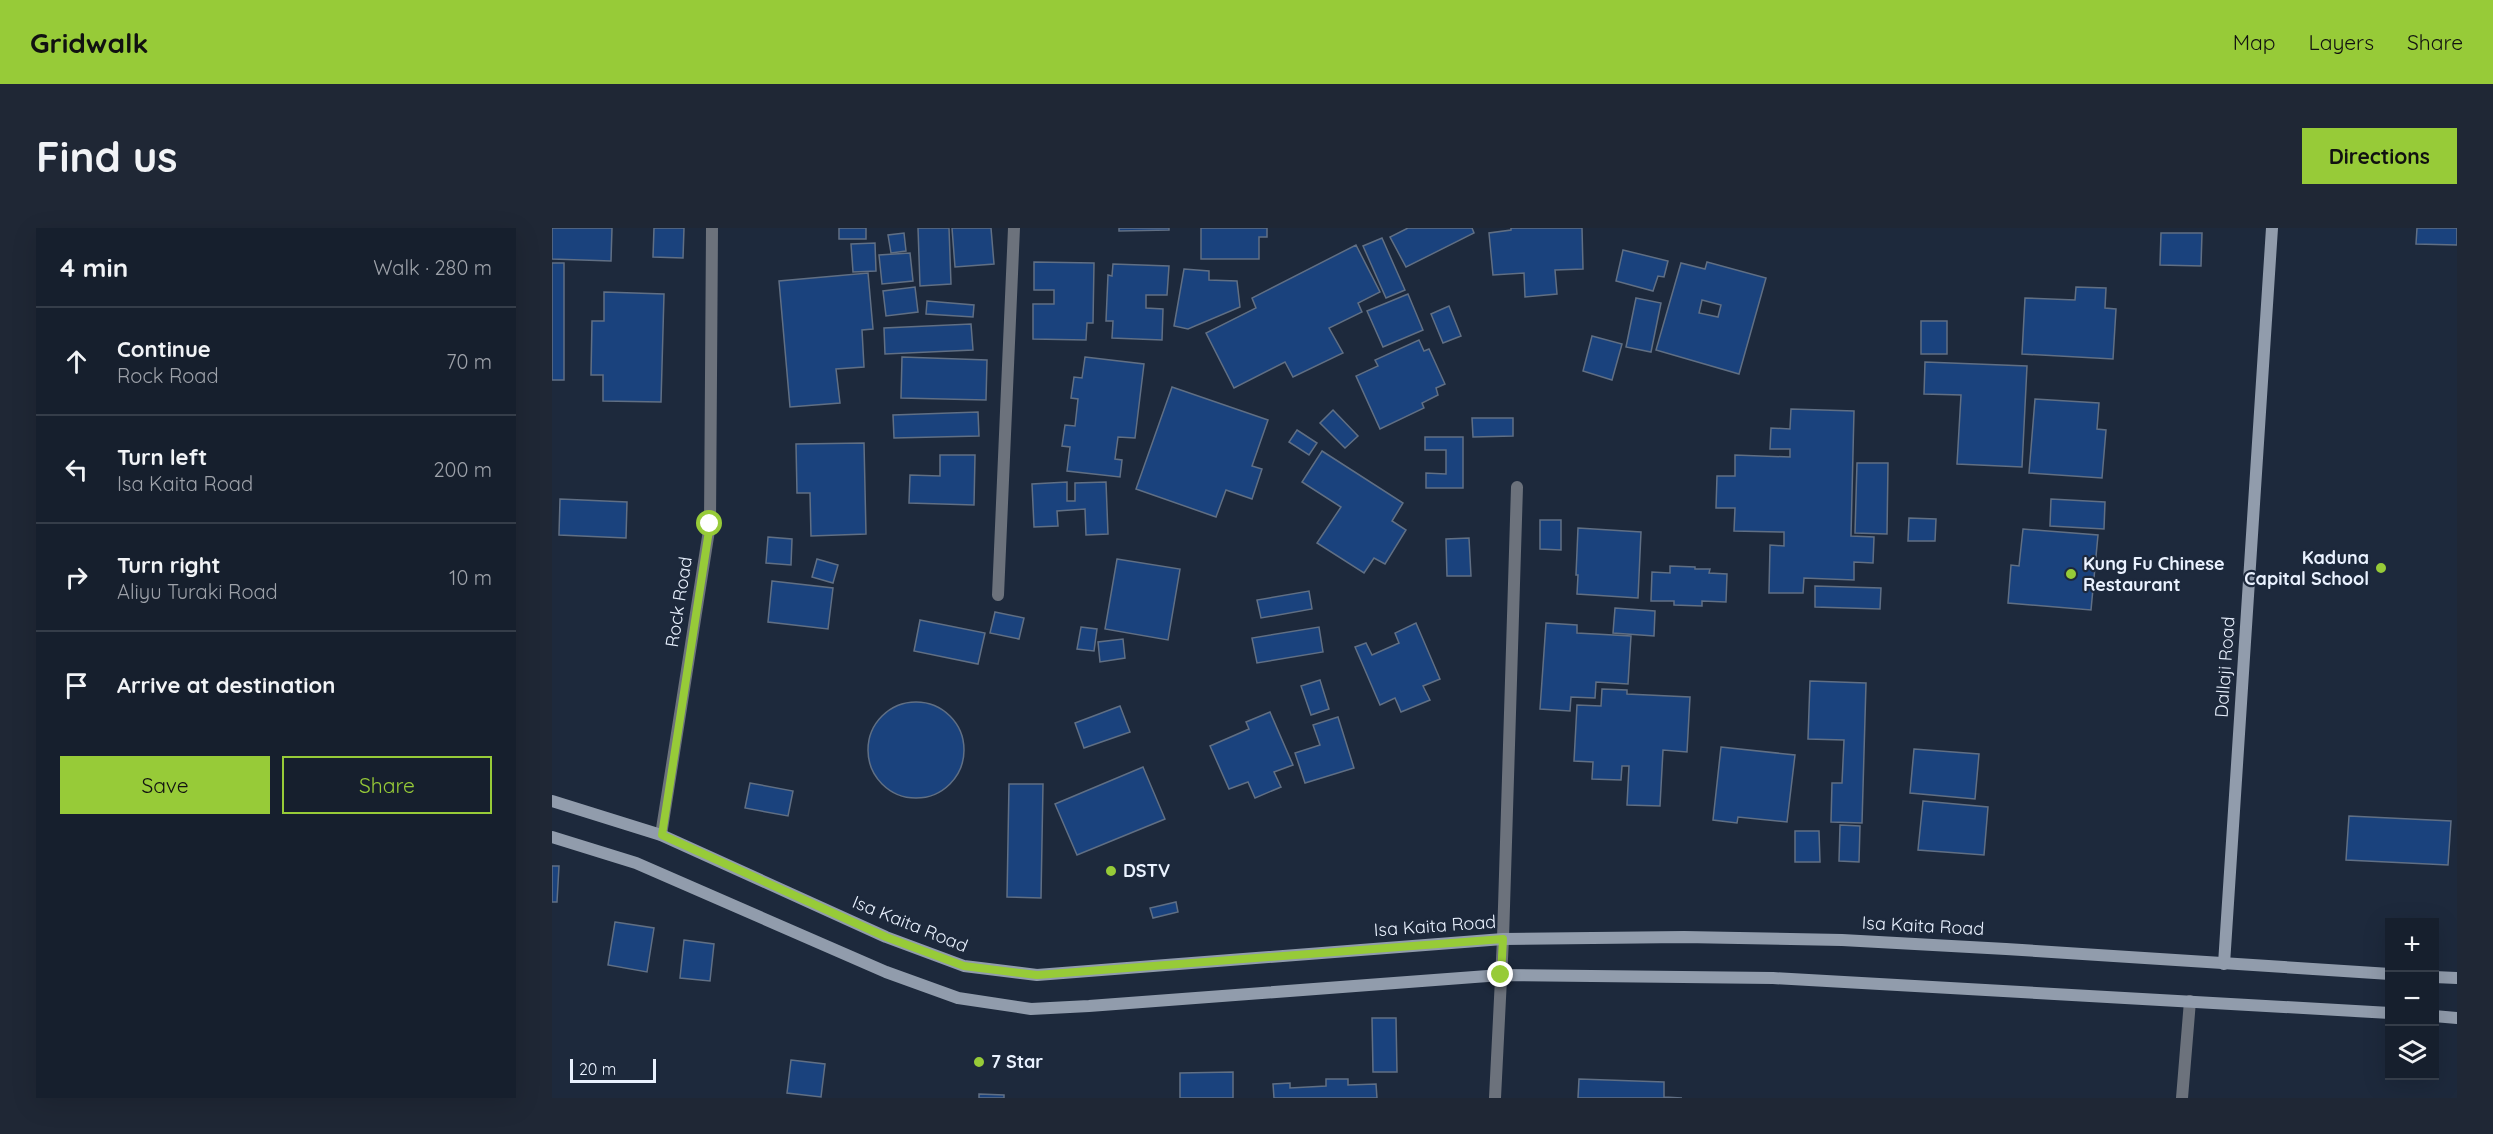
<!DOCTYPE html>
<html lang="en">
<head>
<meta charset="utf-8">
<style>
  :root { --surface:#161f2d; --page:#1f2735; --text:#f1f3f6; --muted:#9ea2aa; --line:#353d49; --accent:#97cb38 }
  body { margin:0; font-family:Quicksand,sans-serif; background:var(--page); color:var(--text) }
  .controls { position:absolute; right:18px; bottom:18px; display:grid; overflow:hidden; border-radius:0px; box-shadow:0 6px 24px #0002 }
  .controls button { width:54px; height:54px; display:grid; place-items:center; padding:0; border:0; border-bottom:2px solid var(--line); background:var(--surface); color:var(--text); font:30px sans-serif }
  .scale { position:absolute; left:18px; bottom:15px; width:86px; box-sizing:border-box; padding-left:6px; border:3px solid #eaf2ff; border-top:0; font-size:16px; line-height:21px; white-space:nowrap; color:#eaf2ff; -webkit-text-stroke:4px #1d293c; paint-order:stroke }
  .stop { position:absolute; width:18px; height:18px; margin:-14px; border:4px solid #97cb38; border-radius:50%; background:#fff }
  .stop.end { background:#97cb38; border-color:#fff; box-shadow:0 2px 6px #0008 }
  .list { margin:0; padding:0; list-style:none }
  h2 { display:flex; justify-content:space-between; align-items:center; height:78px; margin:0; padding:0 24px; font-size:26px }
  h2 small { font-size:20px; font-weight:400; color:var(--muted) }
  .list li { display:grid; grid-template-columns:39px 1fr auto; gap:18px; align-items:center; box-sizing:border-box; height:108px; padding:0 24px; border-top:2px solid var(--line) }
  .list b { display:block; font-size:22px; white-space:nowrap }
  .list p { margin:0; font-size:20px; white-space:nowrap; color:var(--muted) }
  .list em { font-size:20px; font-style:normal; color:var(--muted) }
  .actions { display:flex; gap:12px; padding:18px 24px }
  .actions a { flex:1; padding:14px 0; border:2px solid var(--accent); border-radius:0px; text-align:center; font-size:21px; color:var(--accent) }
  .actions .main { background:var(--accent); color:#111 }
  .icon { flex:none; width:33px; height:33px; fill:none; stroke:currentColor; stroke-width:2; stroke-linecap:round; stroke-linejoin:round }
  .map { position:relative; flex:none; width:1905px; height:870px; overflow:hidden; border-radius:0px }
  header { display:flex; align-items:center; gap:36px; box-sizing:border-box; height:84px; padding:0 30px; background:var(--accent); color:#111 }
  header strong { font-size:28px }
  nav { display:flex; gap:33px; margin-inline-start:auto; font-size:21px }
  .intro { display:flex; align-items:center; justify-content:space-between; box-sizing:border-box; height:144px; padding:0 36px }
  h1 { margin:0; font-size:42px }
  .button { padding:15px 27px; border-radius:0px; background:var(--accent); color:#111; font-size:21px; font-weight:700 }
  main { display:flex; gap:36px; padding:0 36px }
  aside { flex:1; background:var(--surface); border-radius:0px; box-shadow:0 6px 24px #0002 }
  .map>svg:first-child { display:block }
</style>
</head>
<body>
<header>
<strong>Gridwalk</strong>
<nav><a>Map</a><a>Layers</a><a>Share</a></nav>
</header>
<div class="intro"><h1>Find us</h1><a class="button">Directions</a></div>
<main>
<aside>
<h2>4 min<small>Walk · 280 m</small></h2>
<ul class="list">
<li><svg class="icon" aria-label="ahead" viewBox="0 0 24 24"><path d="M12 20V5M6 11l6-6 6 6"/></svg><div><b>Continue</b><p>Rock Road</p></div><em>70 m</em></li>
<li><svg class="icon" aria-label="left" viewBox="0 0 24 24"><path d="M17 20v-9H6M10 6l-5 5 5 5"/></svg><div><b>Turn left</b><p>Isa Kaita Road</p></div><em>200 m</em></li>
<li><svg class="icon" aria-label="right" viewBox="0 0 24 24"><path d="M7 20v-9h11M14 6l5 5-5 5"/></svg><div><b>Turn right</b><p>Aliyu Turaki Road</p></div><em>10 m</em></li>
<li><svg class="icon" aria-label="arrive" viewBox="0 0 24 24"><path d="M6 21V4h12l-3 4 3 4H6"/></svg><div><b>Arrive at destination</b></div></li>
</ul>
<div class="actions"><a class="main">Save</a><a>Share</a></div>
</aside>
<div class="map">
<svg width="1905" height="870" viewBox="0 0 1905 870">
  <rect width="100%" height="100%" fill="#1d293c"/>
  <g fill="#1a427d" stroke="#606f84" stroke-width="1.5" fill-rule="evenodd">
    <path d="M 0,0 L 60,0 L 59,33 L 0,31 Z"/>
    <path d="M 102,0 L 132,0 L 131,30 L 101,29 Z"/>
    <rect x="287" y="0" width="27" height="11"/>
    <path d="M 366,0 L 397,0 L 399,56 L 368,58 Z"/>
    <path d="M 400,0 L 439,0 L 442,36 L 403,39 Z"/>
    <path d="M 567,0 L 617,0 L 617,2 L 567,3 Z"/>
    <path d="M 649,0 L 715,0 L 715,9 L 707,9 L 707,31 L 649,31 Z"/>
    <path d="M 856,0 L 920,0 L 922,5 L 854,39 L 838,9 Z"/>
    <path d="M 959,0 L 1030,0 L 1031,41 L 1003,42 L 1005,66 L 973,69 L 972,45 L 941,47 L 937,5 L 959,2 Z"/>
    <path d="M 1865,0 L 1905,0 L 1905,17 L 1864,16 Z"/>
    <path d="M 352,5 L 354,23 L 339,25 L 336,7 Z"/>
    <path d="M 1609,5 L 1650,5 L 1649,38 L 1608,37 Z"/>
    <path d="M 830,10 L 853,62 L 834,70 L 811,18 Z"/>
    <path d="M 323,15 L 324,43 L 301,44 L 299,16 Z"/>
    <path d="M 804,17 L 828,64 L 806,75 L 810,84 L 777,100 L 791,125 L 741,149 L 733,134 L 682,160 L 654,105 L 704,80 L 700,70 Z"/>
    <path d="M 1071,22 L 1116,33 L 1112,49 L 1106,48 L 1101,63 L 1064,53 Z"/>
    <path d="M 358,25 L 361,53 L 330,56 L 327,27 Z"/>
    <path d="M 482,34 L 542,35 L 541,95 L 535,95 L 534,112 L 481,111 L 481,76 L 502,76 L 502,62 L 482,62 Z"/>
    <path d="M 1155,34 L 1214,50 L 1187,146 L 1104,122 L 1129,35 L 1153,41 ZM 1150,72 L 1169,77 L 1166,89 L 1147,85 Z"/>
    <rect x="0" y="35" width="12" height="117"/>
    <path d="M 561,36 L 617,38 L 615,67 L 594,67 L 594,80 L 611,81 L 610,112 L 560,110 L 561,93 L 554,93 L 556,47 L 560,48 Z"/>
    <path d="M 632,41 L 657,43 L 657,52 L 685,53 L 688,79 L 636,101 L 622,98 Z"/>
    <path d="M 316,45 L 321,101 L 310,102 L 312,139 L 284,141 L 288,175 L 238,179 L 227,53 Z"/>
    <path d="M 363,59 L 366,84 L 334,88 L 331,63 Z"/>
    <path d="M 1524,59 L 1554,60 L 1553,80 L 1564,81 L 1561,131 L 1470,126 L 1473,70 L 1523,72 Z"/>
    <path d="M 52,64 L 112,66 L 109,174 L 51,173 L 51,147 L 39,147 L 40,93 L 52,93 Z"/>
    <path d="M 856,66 L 871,102 L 831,119 L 815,83 Z"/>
    <path d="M 1084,70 L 1109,75 L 1099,124 L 1074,119 Z"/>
    <path d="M 375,73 L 422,77 L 421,89 L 374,86 Z"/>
    <path d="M 897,78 L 909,108 L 891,115 L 879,86 Z"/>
    <rect x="1369" y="93" width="26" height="33"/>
    <path d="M 419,96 L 421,122 L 333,126 L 332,100 Z"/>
    <path d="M 1040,108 L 1070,116 L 1060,152 L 1031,143 Z"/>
    <path d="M 867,112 L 872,123 L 877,121 L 893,156 L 884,160 L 886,167 L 870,175 L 872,180 L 828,201 L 804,148 L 826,138 L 823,132 Z"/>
    <path d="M 350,129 L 435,132 L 434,172 L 349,170 Z"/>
    <path d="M 533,129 L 592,136 L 583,210 L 566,209 L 563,231 L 570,232 L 568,249 L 515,243 L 518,219 L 510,218 L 513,197 L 523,198 L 526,171 L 519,170 L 522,149 L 530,150 Z"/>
    <path d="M 1373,134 L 1475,138 L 1470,239 L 1405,236 L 1409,167 L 1372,166 Z"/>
    <path d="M 620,159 L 716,192 L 700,238 L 710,241 L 700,271 L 674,262 L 664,289 L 584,261 Z"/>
    <path d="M 1483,171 L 1547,175 L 1545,201 L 1554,202 L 1550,250 L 1477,245 Z"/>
    <path d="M 1239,181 L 1302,183 L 1299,308 L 1322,309 L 1321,335 L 1302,334 L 1302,352 L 1252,350 L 1251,365 L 1217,365 L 1218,317 L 1232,318 L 1232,304 L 1182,303 L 1183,280 L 1164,280 L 1165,248 L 1183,248 L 1183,227 L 1238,229 L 1238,221 L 1218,221 L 1219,200 L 1238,201 Z"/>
    <path d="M 781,182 L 806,208 L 793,220 L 768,195 Z"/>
    <path d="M 426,184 L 427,208 L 342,210 L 341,187 Z"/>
    <path d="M 920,190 L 961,190 L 961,208 L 921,209 Z"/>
    <path d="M 745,202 L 765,215 L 757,227 L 737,214 Z"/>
    <path d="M 873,209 L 911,209 L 911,260 L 874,260 L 874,245 L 894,246 L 894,222 L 873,222 Z"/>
    <path d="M 312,215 L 314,306 L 259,308 L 258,265 L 245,265 L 244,216 Z"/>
    <path d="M 770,223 L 851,275 L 840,293 L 854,302 L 833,336 L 822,330 L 812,345 L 765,315 L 789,279 L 750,254 Z"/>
    <path d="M 388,227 L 423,227 L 422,277 L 357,275 L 358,247 L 388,248 Z"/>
    <path d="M 1305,235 L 1336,235 L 1335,306 L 1303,305 Z"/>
    <path d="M 515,254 L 515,273 L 523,273 L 523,255 L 554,254 L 556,306 L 534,307 L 533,281 L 505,283 L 506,298 L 482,299 L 480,256 Z"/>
    <path d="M 8,271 L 75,274 L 74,310 L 7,307 Z"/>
    <path d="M 1499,271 L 1553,274 L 1552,301 L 1498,298 Z"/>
    <path d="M 1357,290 L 1384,291 L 1383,313 L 1356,313 Z"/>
    <path d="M 988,292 L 1009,292 L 1009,322 L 988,321 Z"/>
    <path d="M 1026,300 L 1089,304 L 1086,370 L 1025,366 L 1026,347 L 1024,347 Z"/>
    <path d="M 1471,301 L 1546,307 L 1539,382 L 1456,375 L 1459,337 L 1467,338 Z"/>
    <path d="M 216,309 L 240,311 L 239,337 L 214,335 Z"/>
    <path d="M 917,310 L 919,348 L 895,348 L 894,311 Z"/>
    <path d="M 265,331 L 286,337 L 281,355 L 260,349 Z"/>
    <path d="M 565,331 L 628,341 L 616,412 L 553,401 Z"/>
    <path d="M 1118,338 L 1143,339 L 1143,341 L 1158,341 L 1157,345 L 1175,346 L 1174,374 L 1150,373 L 1150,378 L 1122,377 L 1122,373 L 1099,373 L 1100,344 L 1118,345 Z"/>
    <path d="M 220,353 L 281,360 L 276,401 L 216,394 Z"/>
    <path d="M 1263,358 L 1329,360 L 1328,381 L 1263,379 Z"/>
    <path d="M 757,363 L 760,381 L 709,390 L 705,372 Z"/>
    <path d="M 1063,380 L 1103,383 L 1102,408 L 1061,405 Z"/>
    <path d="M 443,384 L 472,390 L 467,411 L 438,405 Z"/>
    <path d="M 368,392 L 433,405 L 426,436 L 362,423 Z"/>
    <path d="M 864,395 L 888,451 L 871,458 L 878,472 L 849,484 L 843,470 L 828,477 L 803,419 L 814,415 L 820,427 L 847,415 L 843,405 Z"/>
    <path d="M 994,395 L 1025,397 L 1025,405 L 1079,408 L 1076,456 L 1044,454 L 1043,470 L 1019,469 L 1018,483 L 988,481 Z"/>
    <path d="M 529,399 L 545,401 L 542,423 L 525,421 Z"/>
    <path d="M 767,399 L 771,424 L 705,435 L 700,410 Z"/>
    <path d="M 571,411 L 573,430 L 548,434 L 546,414 Z"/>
    <path d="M 768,452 L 777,481 L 759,487 L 749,458 Z"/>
    <path d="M 1258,453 L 1314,455 L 1310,595 L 1279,594 L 1280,555 L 1290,555 L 1292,512 L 1256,511 Z"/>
    <path d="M 1050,461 L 1075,462 L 1075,466 L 1138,469 L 1135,524 L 1111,522 L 1108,578 L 1075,577 L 1077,538 L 1070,538 L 1069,552 L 1040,551 L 1041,534 L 1022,533 L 1025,477 L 1049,478 Z"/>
    <circle cx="364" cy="522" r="48"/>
    <path d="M 568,478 L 578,504 L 532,520 L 523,495 Z"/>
    <path d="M 718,484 L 741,537 L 722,544 L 729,559 L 703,570 L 696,554 L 677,561 L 658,518 L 697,501 L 694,494 Z"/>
    <path d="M 786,489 L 802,540 L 753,555 L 743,525 L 768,517 L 761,497 Z"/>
    <path d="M 1169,519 L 1243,527 L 1235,594 L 1186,589 L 1185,595 L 1161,592 Z"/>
    <path d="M 1362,521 L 1427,526 L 1423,571 L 1358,565 Z"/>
    <path d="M 591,539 L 613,591 L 525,627 L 503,576 Z"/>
    <path d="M 198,555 L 241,563 L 236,588 L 193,580 Z"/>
    <path d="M 457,556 L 491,556 L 489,670 L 455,669 Z"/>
    <path d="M 1371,573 L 1436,579 L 1432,627 L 1366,622 Z"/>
    <path d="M 1797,588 L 1899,593 L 1896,637 L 1794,632 Z"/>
    <path d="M 1288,597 L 1308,598 L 1307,634 L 1287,633 Z"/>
    <path d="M 1243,603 L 1267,603 L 1268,634 L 1243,634 Z"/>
    <path d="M 0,638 L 7,638 L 5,674 L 0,674 Z"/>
    <path d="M 624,674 L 626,684 L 601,690 L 598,680 Z"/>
    <path d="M 63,694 L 102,700 L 95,744 L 56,737 Z"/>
    <path d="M 132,712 L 162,716 L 158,753 L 128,750 Z"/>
    <path d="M 820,790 L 844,790 L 845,844 L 821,844 Z"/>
    <path d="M 239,832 L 273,836 L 269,869 L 235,865 Z"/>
    <path d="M 681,844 L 681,870 L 628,870 L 628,845 Z"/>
    <path d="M 774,851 L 796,851 L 796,857 L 824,856 L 825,870 L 722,870 L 721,856 L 738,855 L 738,860 L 774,858 Z"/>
    <path d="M 1027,851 L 1112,854 L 1112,869 L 1130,870 L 1026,870 Z"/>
    <path d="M 427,866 L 452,867 L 452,870 L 427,870 Z"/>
  </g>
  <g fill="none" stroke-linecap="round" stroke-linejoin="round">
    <g stroke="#6c727c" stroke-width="12">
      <path d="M 446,367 L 462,0"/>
      <path d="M 1630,870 L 1638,773"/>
    </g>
    <g stroke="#6c727c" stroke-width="12">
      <path d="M 109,607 L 158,296 L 160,0"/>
      <path d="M 943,870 L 951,711 L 965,259"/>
    </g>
    <g stroke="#919cac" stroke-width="12">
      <path d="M 0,573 L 109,607 L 334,709 L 412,738 L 485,747 L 951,711 L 1132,709 L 1290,712 L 1454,721 L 1838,746"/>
      <path d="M 0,609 L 84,635 L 334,744 L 406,770 L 479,781 L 537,778 L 949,747 L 1221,750 L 1838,785"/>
      <path d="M 1672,736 L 1720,0"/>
      <path d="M 1882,749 L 1905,750"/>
      <path d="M 1882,788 L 1905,790"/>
    </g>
  </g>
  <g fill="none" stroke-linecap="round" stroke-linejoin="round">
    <path stroke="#97cb38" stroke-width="8" d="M 158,296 L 110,607 L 334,709 L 412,738 L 485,747 L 951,711 L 949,747"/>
  </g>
  <g fill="#97cb38" stroke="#1d293c" stroke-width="2">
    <circle cx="1829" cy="340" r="6"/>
    <circle cx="1519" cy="346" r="6"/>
    <circle cx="559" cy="643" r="6"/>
    <circle cx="427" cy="834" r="6"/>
  </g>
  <g text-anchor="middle" stroke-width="4.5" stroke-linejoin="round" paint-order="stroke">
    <g font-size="18" font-weight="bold" fill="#eaf2ff" stroke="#1d293c" text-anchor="start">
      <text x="1817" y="336" text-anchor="end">Kaduna<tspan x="1817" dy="21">Capital School</tspan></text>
      <text x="1531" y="342">Kung Fu Chinese<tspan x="1531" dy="21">Restaurant</tspan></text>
      <text x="571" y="649">DSTV</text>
      <text x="439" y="840">7 Star</text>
    </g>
    <g font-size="18" fill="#eaf2ff" stroke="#1d293c">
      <text transform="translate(127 374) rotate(-81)" y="6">Rock Road</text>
      <text transform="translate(1673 439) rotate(-86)" y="6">Dallaji Road</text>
      <text transform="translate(358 696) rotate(22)" y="6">Isa Kaita Road</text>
      <text transform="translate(883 698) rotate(-4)" y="6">Isa Kaita Road</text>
      <text transform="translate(1371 698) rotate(3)" y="6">Isa Kaita Road</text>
    </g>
  </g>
</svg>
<div class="controls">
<button>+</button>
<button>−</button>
<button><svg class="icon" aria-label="layers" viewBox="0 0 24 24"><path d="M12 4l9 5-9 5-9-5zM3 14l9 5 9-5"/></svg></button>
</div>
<div class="scale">20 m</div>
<div class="stop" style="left:158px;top:296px"></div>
<div class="stop end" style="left:949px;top:747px"></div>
</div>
</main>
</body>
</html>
